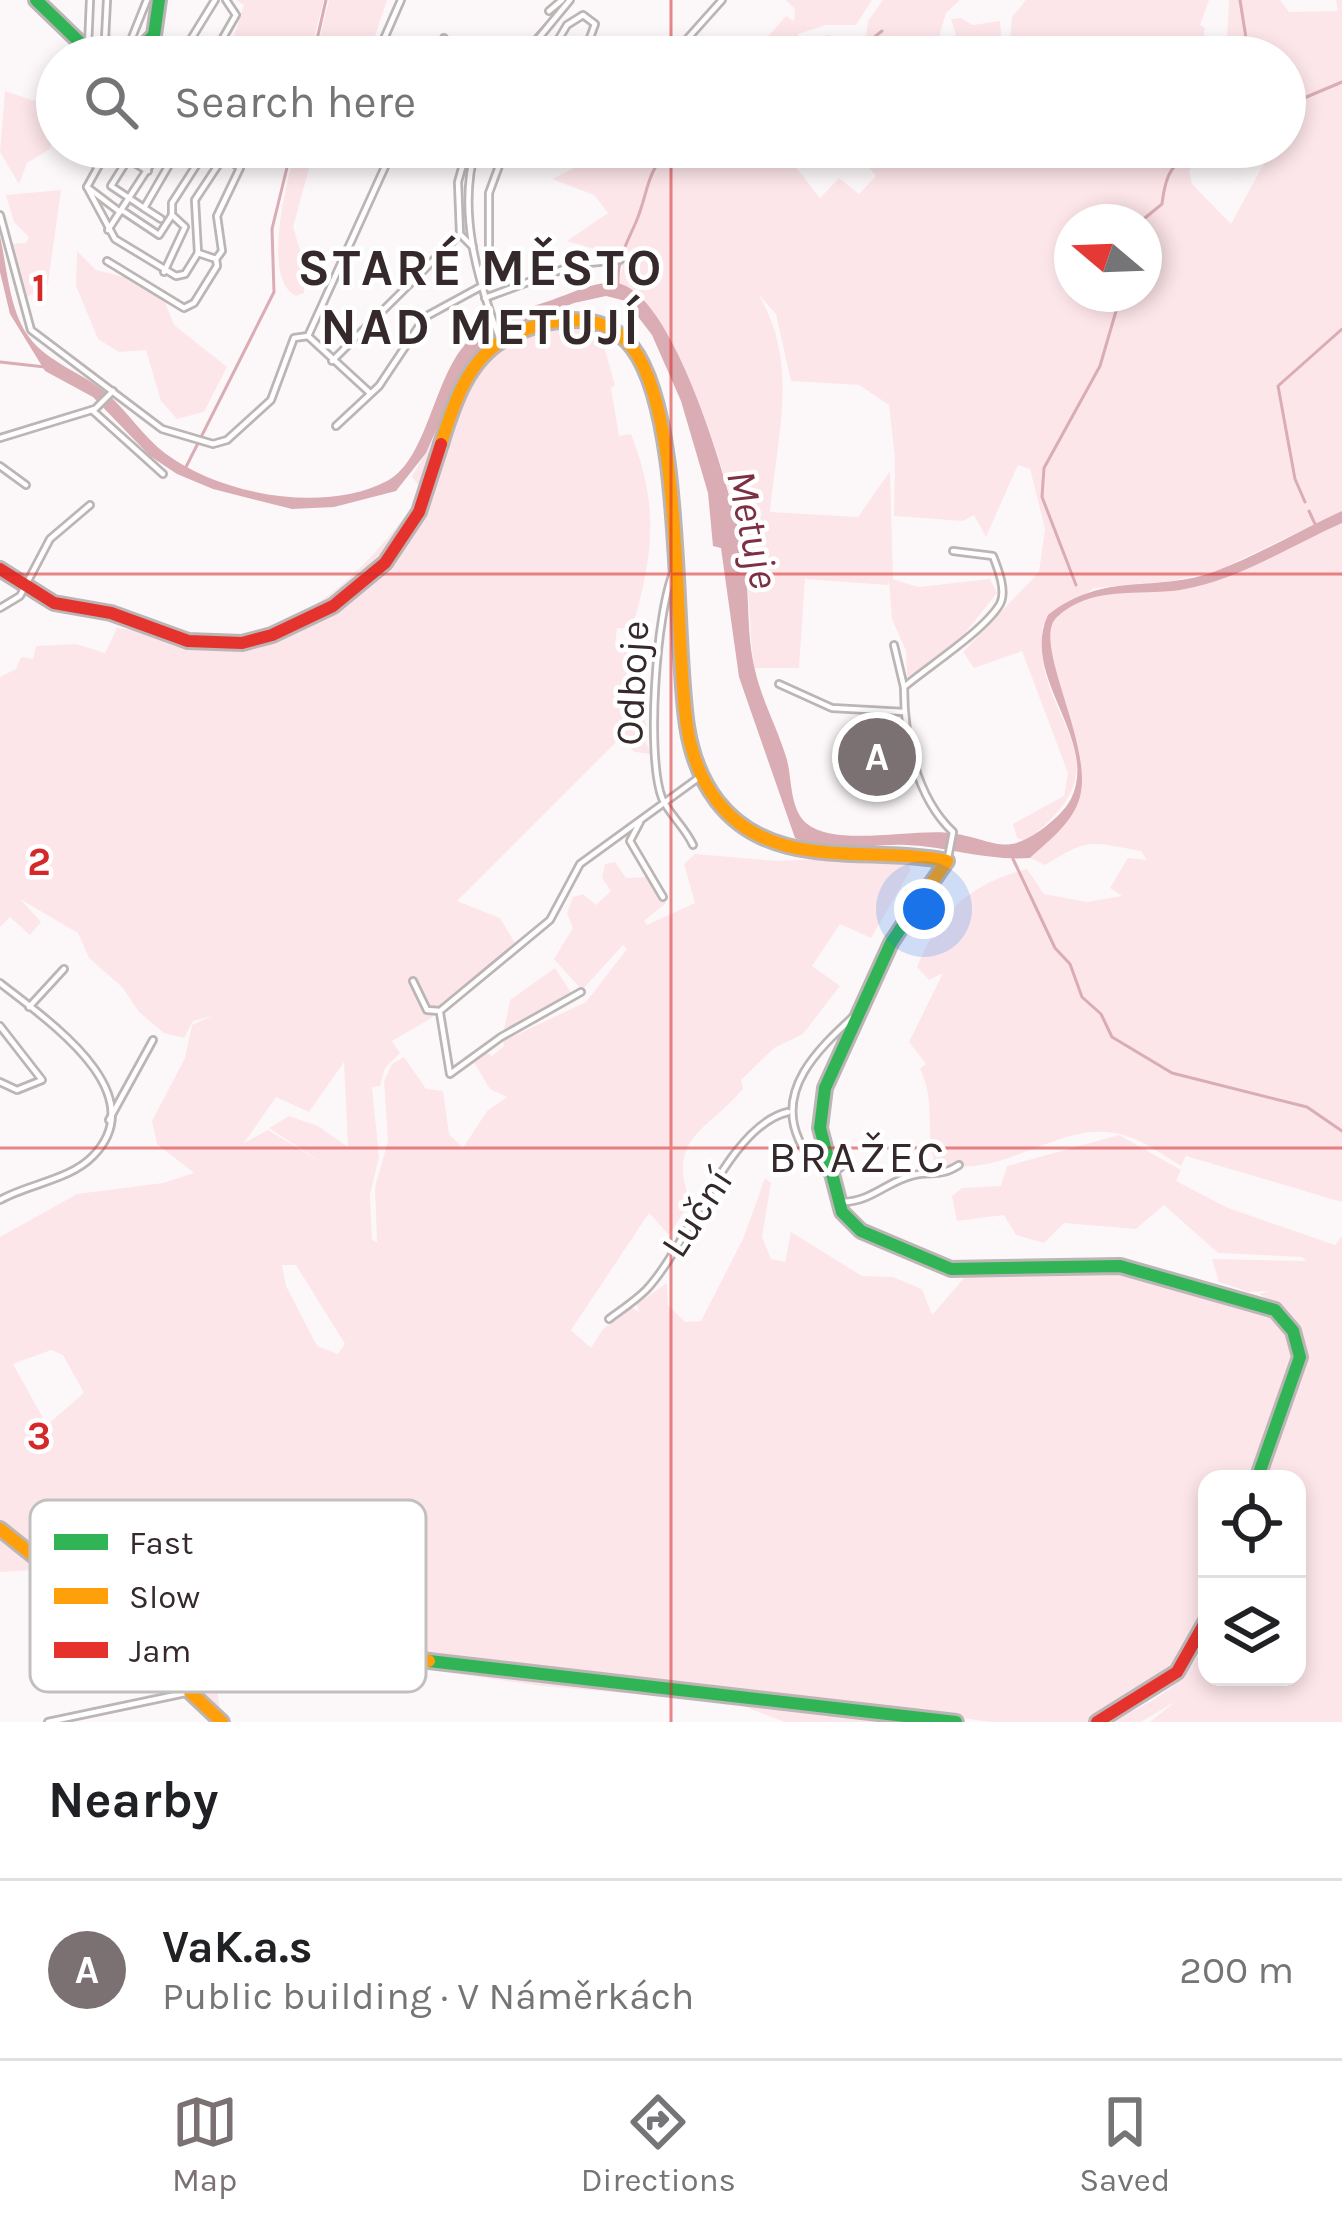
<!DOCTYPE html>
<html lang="en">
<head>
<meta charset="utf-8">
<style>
  :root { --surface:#fff; --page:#f6f6f6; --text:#202124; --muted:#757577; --line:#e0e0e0; --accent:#7b7173 }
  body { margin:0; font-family:Karla,sans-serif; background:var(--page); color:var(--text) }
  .controls { position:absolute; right:36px; bottom:36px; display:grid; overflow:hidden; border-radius:24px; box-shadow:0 6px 18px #0003 }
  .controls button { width:108px; height:108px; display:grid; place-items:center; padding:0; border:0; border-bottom:3px solid var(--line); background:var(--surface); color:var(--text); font:60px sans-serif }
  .compass { position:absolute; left:1054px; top:204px; width:108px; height:108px; border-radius:50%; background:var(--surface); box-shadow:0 6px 18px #0003; rotate:289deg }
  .you { position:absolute; left:924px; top:909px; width:42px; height:42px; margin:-30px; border:9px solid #fff; border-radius:50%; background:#1a73e8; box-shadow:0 0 0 18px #1a73e833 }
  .badge { display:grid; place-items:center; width:78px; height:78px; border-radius:50%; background:var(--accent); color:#fff; font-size:39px; font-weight:700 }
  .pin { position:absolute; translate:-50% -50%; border:6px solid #fff; box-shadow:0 3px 12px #0006 }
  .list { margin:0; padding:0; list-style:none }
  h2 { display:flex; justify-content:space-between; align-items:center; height:156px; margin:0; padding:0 48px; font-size:51px }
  h2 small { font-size:39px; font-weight:400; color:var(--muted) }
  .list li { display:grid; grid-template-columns:78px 1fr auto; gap:36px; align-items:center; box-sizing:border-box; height:180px; padding:0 48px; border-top:3px solid var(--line) }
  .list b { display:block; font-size:45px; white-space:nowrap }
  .list p { margin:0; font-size:39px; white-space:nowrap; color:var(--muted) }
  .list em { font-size:39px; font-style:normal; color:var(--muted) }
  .icon { flex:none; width:66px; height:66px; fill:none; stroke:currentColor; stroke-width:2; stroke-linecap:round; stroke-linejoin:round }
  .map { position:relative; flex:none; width:1342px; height:1722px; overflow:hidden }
  .search { position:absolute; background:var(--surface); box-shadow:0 6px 18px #0003; left:36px; right:36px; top:36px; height:132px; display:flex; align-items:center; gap:30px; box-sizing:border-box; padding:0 42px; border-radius:66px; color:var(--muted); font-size:45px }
  .sheet { height:336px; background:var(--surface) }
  nav { display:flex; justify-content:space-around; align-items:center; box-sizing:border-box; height:168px; border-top:3px solid var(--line); background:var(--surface); font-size:33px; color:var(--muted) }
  nav a { display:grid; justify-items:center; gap:6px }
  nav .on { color:var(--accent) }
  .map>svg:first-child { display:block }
</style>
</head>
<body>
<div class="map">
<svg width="1342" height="1722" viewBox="0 0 1342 1722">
  <rect width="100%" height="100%" fill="#fcf8f9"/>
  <g fill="#fde6ea" fill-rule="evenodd">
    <path d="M 236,0 L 324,0 L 309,57 L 240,57 L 248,44 L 234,36 L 244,5 Z"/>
    <path d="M 329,0 L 387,0 L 368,57 L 315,57 Z"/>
    <path d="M 786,0 L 872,0 L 856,25 L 826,25 L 798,34 L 799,44 L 827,35 L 847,40 L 866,36 L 868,21 L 883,0 L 960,0 L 946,13 L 936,47 L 920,51 L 901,36 L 865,57 L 750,57 L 786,16 L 794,21 L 795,9 Z"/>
    <path d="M 1026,0 L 1209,0 L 1200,25 L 1205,28 L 1200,57 L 1009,57 L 1012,17 Z"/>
    <path d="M 1229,0 L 1280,0 L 1289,12 L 1338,11 L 1336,0 L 1342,0 L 1342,511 L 1217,571 L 1172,581 L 1094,588 L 1043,626 C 1029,723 1137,756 1026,841 L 1017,838 L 1013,824 L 1064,796 L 1068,773 L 1022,651 L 974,668 L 963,652 L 1039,572 L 1045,529 L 1030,469 L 1018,465 L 986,537 L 974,515 L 963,521 L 894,516 L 895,459 L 889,405 L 859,385 L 791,381 L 776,314 L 758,294 C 800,362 777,436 770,512 L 858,517 L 890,471 L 893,579 L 918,587 L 990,579 L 997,593 L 950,652 L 907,677 L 906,651 L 892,619 L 889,581 L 888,585 L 805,579 L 799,668 L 754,668 C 749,629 750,586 743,547 C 729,479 679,315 616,283 L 623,268 L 618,256 L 567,241 L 608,213 L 594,195 L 552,179 L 594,158 L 603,147 L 702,147 L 718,161 L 731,147 L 780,147 L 820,198 L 839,178 L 859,194 L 876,176 L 852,147 L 1218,147 L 1189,170 L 1192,184 L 1231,224 L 1273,147 L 1285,147 L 1285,57 L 1226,57 ZM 1072,222 L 1144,222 L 1144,294 L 1072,294 Z"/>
    <path d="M 961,18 L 973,25 L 1000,21 L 1003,57 L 953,57 L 958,42 L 951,19 Z"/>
    <path d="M 5,91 L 38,102 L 52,139 L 50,149 L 27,163 L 19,184 L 0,152 Z"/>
    <path d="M 296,147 L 315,147 L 293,227 L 305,266 L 304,293 L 296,296 C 260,278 288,179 296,147 Z"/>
    <path d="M 61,190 L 48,284 L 22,300 L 10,244 L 26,243 L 29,237 L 14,222 L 6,195 Z"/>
    <path d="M 77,251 L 96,270 L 124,277 L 165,302 L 174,325 L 227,367 L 204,412 L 177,419 L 161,401 L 146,350 L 119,352 L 98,339 L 76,286 Z"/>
    <path d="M 555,310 L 613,336 L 604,346 L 615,385 L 611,388 L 619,436 L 631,434 C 660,508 653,556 632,629 L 617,628 L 615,646 L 632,647 L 634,666 L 626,666 L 628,683 L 635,685 L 647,727 L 640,729 L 651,754 L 635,752 L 619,739 L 457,901 L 500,918 L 518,948 L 430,1019 L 392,1041 L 400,1053 L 385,1068 L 380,1086 L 372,1087 L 379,1157 L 370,1195 L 372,1240 L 377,1242 L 375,1187 L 388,1141 L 384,1081 L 392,1064 L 404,1057 L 426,1089 L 443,1091 L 449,1134 L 463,1148 L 487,1111 L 507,1097 L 490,1089 L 473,1061 L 486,1052 L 492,1056 L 504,1046 L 503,1041 L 586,1002 L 627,949 L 623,945 L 582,990 L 554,959 L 573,928 L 567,913 L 573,897 L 583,894 L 596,905 L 611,891 L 602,878 L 605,864 L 615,862 L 626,878 L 649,877 L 666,903 L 644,921 L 647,925 L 695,903 L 684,864 L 695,854 L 778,861 L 899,855 L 911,869 L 871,938 L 840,924 L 812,966 L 840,986 L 803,1034 L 774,1048 L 741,1080 L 743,1089 C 705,1133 667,1137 690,1202 L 669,1235 L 649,1213 L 571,1330 L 591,1348 L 603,1329 L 631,1307 L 639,1312 L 637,1304 L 667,1283 L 668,1305 L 685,1322 L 701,1321 L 743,1239 L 765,1178 L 771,1183 L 762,1237 L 771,1259 L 785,1262 L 791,1232 L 862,1276 L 893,1277 L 922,1289 L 932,1315 L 965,1277 C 1031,1266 1274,1266 1294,1347 C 1300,1374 1262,1451 1251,1479 L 1207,1479 L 1207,1606 L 1195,1641 L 1183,1663 L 1145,1695 L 1088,1722 L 991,1722 L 738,1688 L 502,1668 L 366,1646 L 237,1664 L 198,1659 L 138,1633 L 0,1523 L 0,1237 L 77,1194 L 163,1183 L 194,1173 L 157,1144 L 152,1121 L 185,1058 L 192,1025 L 212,1016 L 193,1021 L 184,1038 L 164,1033 L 139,1012 L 123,988 L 89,958 L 78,933 L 20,899 L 41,922 L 30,935 L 10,917 L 0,927 L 0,677 L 16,669 L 21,657 L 33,659 L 36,646 L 76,644 L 105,653 L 117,628 L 181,636 L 186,631 C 200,633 219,640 231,638 C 315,626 379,556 423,491 L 412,477 C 461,393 451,347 555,310 ZM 344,1062 L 348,1147 L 318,1126 L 289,1116 L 269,1128 L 324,1164 L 268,1130 L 244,1143 L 276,1097 L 309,1112 ZM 282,1265 L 296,1265 L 345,1344 L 338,1354 L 317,1346 L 286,1286 ZM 51,1350 L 63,1355 L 84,1393 L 47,1425 L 13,1364 Z"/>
    <path d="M 1342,523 L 1342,1202 L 1186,1156 L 1181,1166 C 1157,1151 1134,1133 1105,1132 C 1049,1128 993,1184 934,1161 C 925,1125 936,1102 920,1069 L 926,1064 L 909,1042 L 943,973 L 929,980 L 917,967 C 939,913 970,883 1027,869 L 1044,894 L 1087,902 L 1122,896 L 1110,888 L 1128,858 L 1147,860 L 1141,851 C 1090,842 1090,837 1045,865 L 1030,858 C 1047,842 1068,826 1078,803 C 1099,753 1028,643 1056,617 C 1099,578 1158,600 1207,584 C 1253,568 1298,543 1342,523 Z"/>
    <path d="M 555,968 L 572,994 L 504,1030 L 510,1000 Z"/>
    <path d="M 1119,1135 L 1181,1170 L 1176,1181 L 1228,1208 L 1335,1245 L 1342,1236 L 1342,1722 L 1150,1722 L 1176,1701 L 1141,1722 L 1110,1722 C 1153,1702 1190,1684 1207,1636 L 1207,1677 L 1297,1677 L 1297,1479 L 1262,1479 C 1287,1412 1339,1341 1259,1294 L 1269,1291 L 1249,1292 L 1219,1282 L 1212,1259 L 1306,1261 L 1302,1257 L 1218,1253 L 1164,1205 L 1136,1229 L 1064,1223 L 1044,1243 L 1016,1235 L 1004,1215 L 957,1221 L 952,1196 L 962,1188 L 1001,1186 L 1007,1166 Z"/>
    <path d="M 0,1535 L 133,1641 L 34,1570 L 0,1572 Z"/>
    <path d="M 338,1656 L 384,1657 L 920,1722 L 785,1722 L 732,1702 L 541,1686 L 362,1660 L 229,1681 L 217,1691 L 220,1708 L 197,1689 L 238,1673 Z"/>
  </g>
  <path fill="#daacb4" d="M 0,236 C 7,267 9,310 29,337 C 48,363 82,372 106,393 C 128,411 143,437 166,454 C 221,495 325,514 387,481 C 430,458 433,370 474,335 C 495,316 526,309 552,300 C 570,294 598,280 617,283 C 675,293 731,493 742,546 C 751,586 745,629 755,670 C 762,701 778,729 787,760 C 792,780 790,809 806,823 C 836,849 920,826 957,834 C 999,842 1006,856 1045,827 C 1055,819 1065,810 1071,799 C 1100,739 1019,677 1048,615 C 1105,570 1155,594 1216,571 C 1259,555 1300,530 1342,511 L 1342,523 C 1292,545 1235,582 1180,590 C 1138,596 1091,585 1057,617 C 1029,642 1099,752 1078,803 C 1069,826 1047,842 1030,858 C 987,861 949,847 907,845 C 868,843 832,856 795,838 L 739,677 L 721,548 L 713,546 L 708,493 L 681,401 L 652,335 L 626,301 L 606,296 L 574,303 L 494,337 L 458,380 L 426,453 L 396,491 L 334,507 L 292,509 L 213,489 L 177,474 L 150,456 L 93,397 L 45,371 L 10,314 L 0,272 Z"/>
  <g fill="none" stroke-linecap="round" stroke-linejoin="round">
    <g stroke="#daacb4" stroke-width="3">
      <path d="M 1240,0 L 1249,57"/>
      <path d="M 313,57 L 326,0"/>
      <path d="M 516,57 L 563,5"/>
      <path d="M 832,57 L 857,51 L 882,31"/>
      <path d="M 1285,106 L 1342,82"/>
      <path d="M 1140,222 L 1162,204 C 1166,170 1172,166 1198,147"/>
      <path d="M 618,285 C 617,259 626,245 636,222 C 649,192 645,170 673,147"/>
      <path d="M 0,362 L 45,367"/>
      <path d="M 185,469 L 274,292 L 272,229 L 292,147"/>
      <path d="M 1305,502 L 1295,479 L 1278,386 L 1342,329"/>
      <path d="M 1309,511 L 1316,526"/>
      <path d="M 1076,585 L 1042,497 L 1044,468 L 1100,366 L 1121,294"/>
      <path d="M 1013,859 L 1055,948 L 1070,964 L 1082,997 L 1101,1014 L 1112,1037 L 1172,1073 L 1307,1107 L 1342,1131"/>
    </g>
    <defs>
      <g id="street">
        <path d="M 107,0 L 105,39 L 128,47 L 131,57"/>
        <path d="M 549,11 L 562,0"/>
        <path d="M 129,45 L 147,0"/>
        <path d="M 88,47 L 90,0"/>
        <path d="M 180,57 L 215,0"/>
        <path d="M 212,57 L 236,15 L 226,0"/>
        <path d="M 376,57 L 401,0"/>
        <path d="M 436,57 L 444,38"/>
        <path d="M 523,57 L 570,0"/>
        <path d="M 548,57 L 567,25 L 583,15 L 595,24 L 583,57"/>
        <path d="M 671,57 L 722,0"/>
        <path d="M 109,147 L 87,187 L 115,239 L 176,276 L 185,274 L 198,253"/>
        <path d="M 213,147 L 240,168 L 217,216 L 222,251 L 216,259"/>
        <path d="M 476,147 C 457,211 477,278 500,340"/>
        <path d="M 173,158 L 186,147"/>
        <path d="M 148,171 L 128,159 L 111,186 L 144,208 L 173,158 L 157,147"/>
        <path d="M 87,187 L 120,212"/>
        <path d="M 144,208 L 161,219"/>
        <path d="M 123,211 L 159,235 L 172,215"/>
        <path d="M 0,215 L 31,330 L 162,429 L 213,444 L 227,440 L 271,400 L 294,338 L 308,336 L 394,147"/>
        <path d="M 108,230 L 160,150"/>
        <path d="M 460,234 L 458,182 L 468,147"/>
        <path d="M 198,253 L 195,200 L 230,147"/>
        <path d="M 107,261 L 184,308 L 194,303 L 217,266 L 216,259 L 198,253"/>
        <path d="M 480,271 L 489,256 L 489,193 L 506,147"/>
        <path d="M 164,272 L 185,227 L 172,215 L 172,203 L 208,147"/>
        <path d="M 485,298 L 577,264 L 620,260"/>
        <path d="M 308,336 L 370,393"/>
        <path d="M 332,361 L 460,234 L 473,247"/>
        <path d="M 92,410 L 163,474"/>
        <path d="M 336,426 L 379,386 L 425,317 L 482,286"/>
        <path d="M 0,438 L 95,409 L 113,391"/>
        <path d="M 0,466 L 26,485"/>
        <path d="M 674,571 C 656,612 646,756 662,798 C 668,813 685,827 693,845"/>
        <path d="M 0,608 L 20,596 L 50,539 L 90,505"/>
        <path d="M 894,645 L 904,687"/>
        <path d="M 779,684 L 832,708 L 904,712"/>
        <path d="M 640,822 L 630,841 L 663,897"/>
        <path d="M 948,858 L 953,832 C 916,797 904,738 904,687 C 929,666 984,631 1000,604 C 1007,591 998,569 993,556 L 953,551"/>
        <path d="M 413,981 L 427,1010 L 440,1011 L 550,920 L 580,864 L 701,776"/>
        <path d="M 0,983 C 44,1018 156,1092 93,1156 C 70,1180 28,1184 0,1200"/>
        <path d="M 29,1007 L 64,969"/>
        <path d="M 440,1013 L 450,1074 L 501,1037 L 581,992"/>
        <path d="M 0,1026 L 42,1080 L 17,1090 L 0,1082"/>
        <path d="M 109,1120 L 153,1040"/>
        <path d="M 826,1152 L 841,1167 L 831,1175 C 814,1168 807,1157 799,1140 C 776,1090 817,1050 853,1017"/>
        <path d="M 843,1202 C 873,1201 887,1181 914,1175 C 933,1171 940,1177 959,1165"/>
        <path d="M 609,1319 C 621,1310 635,1301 646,1290 C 688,1246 729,1125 788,1112"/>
        <path d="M 48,1722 L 190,1692"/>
      </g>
      <g id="fast">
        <path d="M 36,0 L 95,57"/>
        <path d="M 133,57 L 154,35 L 159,0"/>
        <path d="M 921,898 L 891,943 L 825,1088 L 820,1128 L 842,1212 L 861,1231 L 951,1269 L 1120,1266 L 1275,1310 L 1293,1331 L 1300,1357 L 1257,1479"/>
        <path d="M 429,1661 L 956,1722"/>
      </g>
      <g id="slow">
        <path d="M 441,444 C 453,405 468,358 507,338 C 545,318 601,307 632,347 C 685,416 673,635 687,726 C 691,752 701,780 717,801 C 772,873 869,845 947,861 L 921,898"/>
        <path d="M 0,1529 L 135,1637 L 197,1664 L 237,1668 L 366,1651 L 429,1661"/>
        <path d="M 189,1662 L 190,1692 L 222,1722"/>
      </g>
      <g id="jam">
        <path d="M 0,569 L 54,603 L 111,613 L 188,641 L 242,643 L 272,635 L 333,606 L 385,563 L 419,512 L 441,444"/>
        <path d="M 1097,1722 L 1177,1672 L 1207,1619"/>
      </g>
    </defs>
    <use href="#street" stroke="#bcb5b6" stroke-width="10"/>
    <use href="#fast" stroke="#bcb5b6" stroke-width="18"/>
    <use href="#slow" stroke="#bcb5b6" stroke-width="18"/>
    <use href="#jam" stroke="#bcb5b6" stroke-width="18"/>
    <use href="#street" stroke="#fffefe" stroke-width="4.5"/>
    <use href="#fast" stroke="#30b455" stroke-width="12"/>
    <use href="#slow" stroke="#ff9f0a" stroke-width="12"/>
    <use href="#jam" stroke="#e5322d" stroke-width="12"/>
  </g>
  <path fill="none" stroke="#d62828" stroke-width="3" stroke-opacity="0.55" d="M 671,0 L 671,57M 671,147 L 671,1722M 0,574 L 1342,574M 0,1148 L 1342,1148"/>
  <g text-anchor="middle" stroke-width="9" stroke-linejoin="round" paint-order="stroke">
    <g font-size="39" fill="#35292b" stroke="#fff">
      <text transform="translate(631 683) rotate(-87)" y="14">Odboje</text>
      <text transform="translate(696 1212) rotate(-57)" y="14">Luční</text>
    </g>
    <g font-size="42" font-style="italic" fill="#7d3043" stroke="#fff">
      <text transform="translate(754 529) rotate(78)" y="15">Metuje</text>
    </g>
    <g font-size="45" letter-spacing="3" fill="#35292b" stroke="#fff">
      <text x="858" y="1172">BRAŽEC</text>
    </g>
    <g font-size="51" font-weight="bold" letter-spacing="3" fill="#35292b" stroke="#fff">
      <text x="481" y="285">STARÉ MĚSTO<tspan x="481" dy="59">NAD METUJÍ</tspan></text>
    </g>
  </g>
  <rect x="30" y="1500" width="396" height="192" rx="18" fill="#fff" stroke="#c2bfbf" stroke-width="3"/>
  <rect x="54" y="1534" width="54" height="16" fill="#30b455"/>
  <rect x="54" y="1588" width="54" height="16" fill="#ff9f0a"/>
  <rect x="54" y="1642" width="54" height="16" fill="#e5322d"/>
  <g font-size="33" fill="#35292b">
    <text x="129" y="1554">Fast</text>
    <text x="129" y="1608">Slow</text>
    <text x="129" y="1662">Jam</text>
  </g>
  <g font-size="39" text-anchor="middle" font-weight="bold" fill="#d62828" stroke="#fff" stroke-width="9" stroke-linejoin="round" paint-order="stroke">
    <text x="39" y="301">1</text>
    <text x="39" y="875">2</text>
    <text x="39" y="1449">3</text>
  </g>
</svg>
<div class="controls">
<button><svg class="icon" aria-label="locate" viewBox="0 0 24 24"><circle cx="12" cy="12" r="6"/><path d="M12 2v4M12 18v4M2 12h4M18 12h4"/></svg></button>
<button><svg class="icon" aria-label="layers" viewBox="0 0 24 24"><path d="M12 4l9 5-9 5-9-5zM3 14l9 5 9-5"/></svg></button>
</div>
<svg class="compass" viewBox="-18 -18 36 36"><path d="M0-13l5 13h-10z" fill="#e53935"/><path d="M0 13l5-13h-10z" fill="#757577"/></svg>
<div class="you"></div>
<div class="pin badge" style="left:877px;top:757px">A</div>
<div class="search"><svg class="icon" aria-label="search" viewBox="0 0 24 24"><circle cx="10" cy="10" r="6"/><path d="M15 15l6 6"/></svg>Search here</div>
</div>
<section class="sheet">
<h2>Nearby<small></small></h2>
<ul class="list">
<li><span class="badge">A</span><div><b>VaK.a.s</b><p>Public building · V Náměrkách</p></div><em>200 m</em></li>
</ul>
</section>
<nav>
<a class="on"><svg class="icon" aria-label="map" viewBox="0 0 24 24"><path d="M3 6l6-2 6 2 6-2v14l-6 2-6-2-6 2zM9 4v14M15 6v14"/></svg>Map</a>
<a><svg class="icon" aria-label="directions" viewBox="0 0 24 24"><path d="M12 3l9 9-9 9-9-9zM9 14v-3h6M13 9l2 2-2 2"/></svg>Directions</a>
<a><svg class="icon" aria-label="saved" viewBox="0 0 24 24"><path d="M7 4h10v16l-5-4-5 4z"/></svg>Saved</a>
</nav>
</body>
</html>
